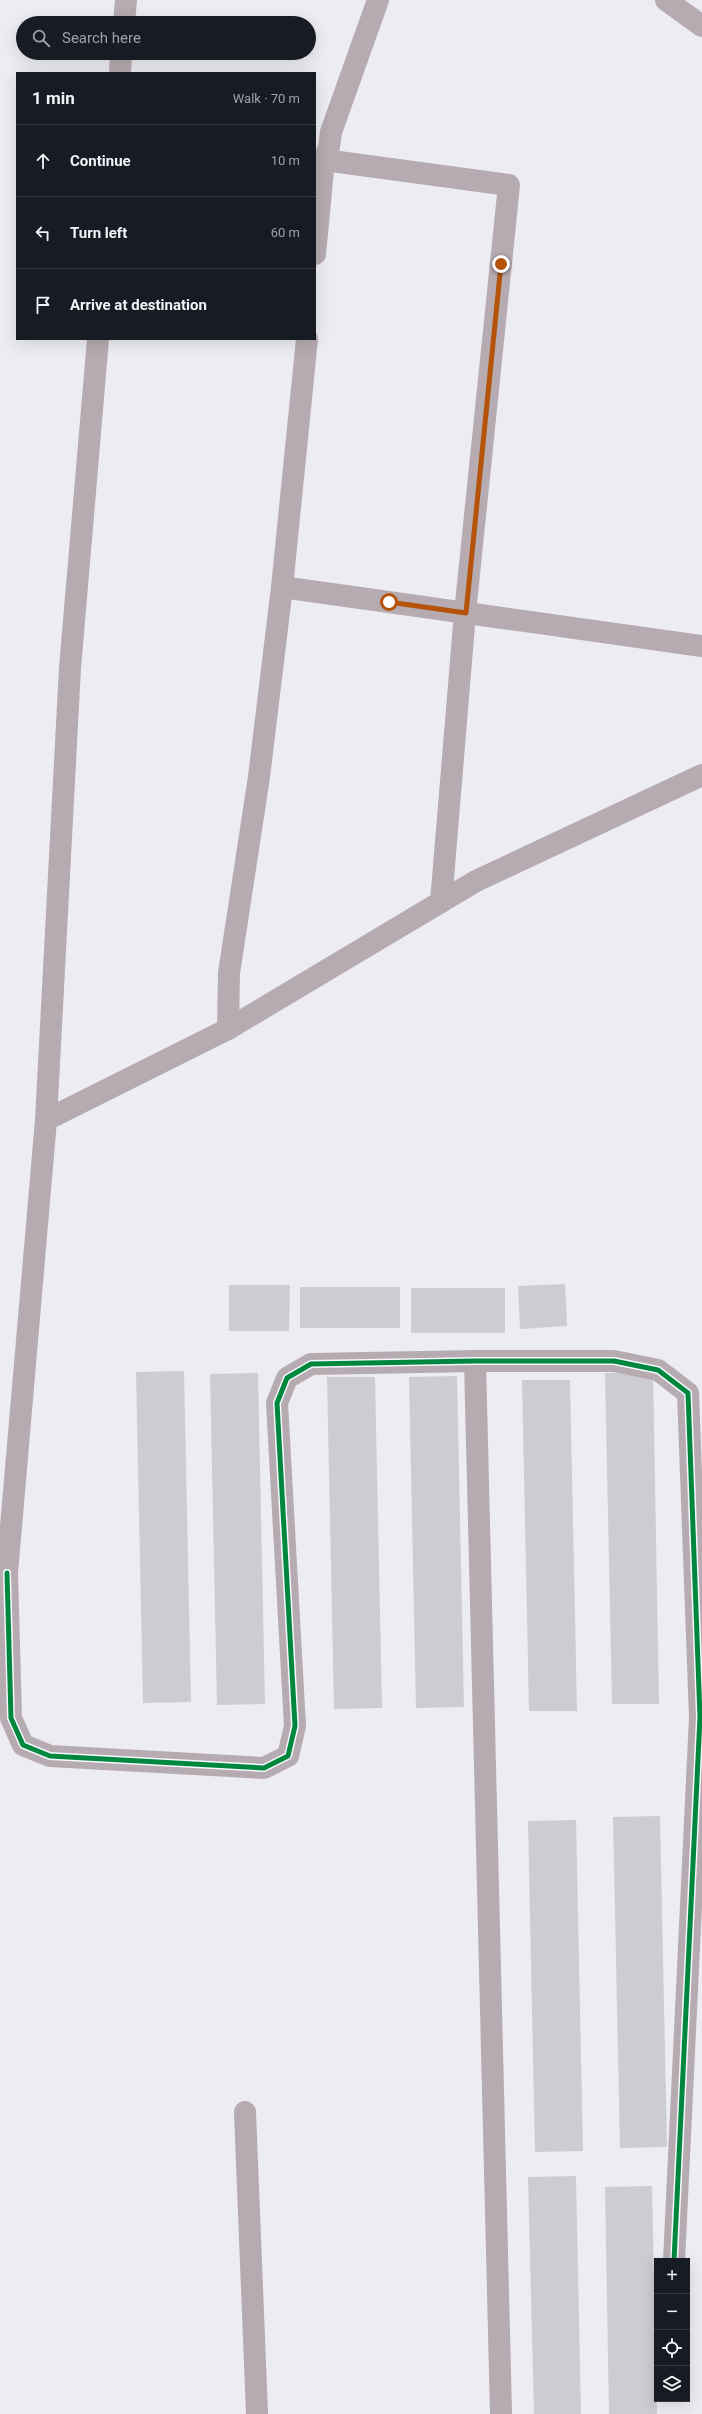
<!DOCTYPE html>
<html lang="en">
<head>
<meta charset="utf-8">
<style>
  :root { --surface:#171b24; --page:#242831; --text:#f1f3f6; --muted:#9ea1a6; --line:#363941 }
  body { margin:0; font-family:Roboto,sans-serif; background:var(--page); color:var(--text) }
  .controls { position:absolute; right:12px; bottom:12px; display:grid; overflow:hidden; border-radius:0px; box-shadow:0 4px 16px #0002 }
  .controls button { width:36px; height:36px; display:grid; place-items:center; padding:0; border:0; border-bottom:1px solid var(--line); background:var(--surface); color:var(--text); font:20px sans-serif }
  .stop { position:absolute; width:12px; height:12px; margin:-9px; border:3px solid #b45309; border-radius:50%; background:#fff }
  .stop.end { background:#b45309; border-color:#fff; box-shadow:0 1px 4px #0008 }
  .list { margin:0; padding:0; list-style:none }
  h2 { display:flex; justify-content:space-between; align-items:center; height:52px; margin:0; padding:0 16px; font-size:17px }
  h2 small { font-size:13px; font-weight:400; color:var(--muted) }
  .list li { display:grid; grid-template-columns:26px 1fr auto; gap:12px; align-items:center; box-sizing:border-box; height:72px; padding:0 16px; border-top:1px solid var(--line) }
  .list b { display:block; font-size:15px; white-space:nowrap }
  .list em { font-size:13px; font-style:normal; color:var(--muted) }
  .icon { flex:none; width:22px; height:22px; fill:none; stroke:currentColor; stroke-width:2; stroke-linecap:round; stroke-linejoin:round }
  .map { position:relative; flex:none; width:702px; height:2414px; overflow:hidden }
  .search { position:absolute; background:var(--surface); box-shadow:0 4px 16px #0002; left:16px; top:16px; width:300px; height:44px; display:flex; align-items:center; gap:10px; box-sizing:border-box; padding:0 14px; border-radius:22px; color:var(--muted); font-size:15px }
  .panel { position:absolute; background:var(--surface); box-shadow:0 4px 16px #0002; left:16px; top:72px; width:300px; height:268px; border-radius:0px }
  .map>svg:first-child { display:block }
</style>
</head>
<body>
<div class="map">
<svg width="702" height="2414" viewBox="0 0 702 2414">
  <rect width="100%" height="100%" fill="#ececf2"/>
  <g fill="#ccccd1">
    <path d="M 565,1284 L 567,1326 L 520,1329 L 518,1286 Z"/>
    <path d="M 229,1285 L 290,1285 L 289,1331 L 229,1331 Z"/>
    <rect x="300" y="1287" width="100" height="41"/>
    <rect x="411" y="1288" width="94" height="45"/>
    <path d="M 184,1371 L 191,1702 L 143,1703 L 136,1372 Z"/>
    <path d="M 653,1372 L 659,1704 L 612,1704 L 605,1373 Z"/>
    <path d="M 258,1373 L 265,1704 L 217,1705 L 210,1374 Z"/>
    <path d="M 457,1376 L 464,1707 L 416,1708 L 409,1377 Z"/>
    <path d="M 327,1377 L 375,1377 L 382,1708 L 334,1709 Z"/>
    <path d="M 522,1380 L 570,1380 L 577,1711 L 529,1711 Z"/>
    <path d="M 660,1816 L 667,2147 L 620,2148 L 613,1817 Z"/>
    <path d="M 576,1820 L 583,2151 L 535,2152 L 528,1821 Z"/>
    <path d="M 576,2176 L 581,2414 L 534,2414 L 528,2177 Z"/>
    <path d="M 652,2186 L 657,2414 L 609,2414 L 605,2187 Z"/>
  </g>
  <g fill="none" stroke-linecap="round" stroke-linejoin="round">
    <g stroke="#b6abb0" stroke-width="22">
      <path d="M 666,0 L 702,26"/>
      <path d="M 124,23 L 126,0"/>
      <path d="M 120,73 L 121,53"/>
      <path d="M 324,160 L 509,185 L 465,613 L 441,902"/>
      <path d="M 315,254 L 324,160 L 329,147 L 331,132 L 378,0"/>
      <path d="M 282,587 L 702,646"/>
      <path d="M 228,1029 L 229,973 L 259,777 L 282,587 L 307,339"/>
      <path d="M 46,1120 L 228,1029 L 476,881 L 702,775"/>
      <path d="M 475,1361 L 501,2414"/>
      <path d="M 0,1573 L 7,1573 L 46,1120 L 70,668 L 98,339"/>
      <path d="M 7,1573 L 11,1718 L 23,1745 L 50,1756 L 264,1768 L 288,1756 L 295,1726 L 277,1403 L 287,1378 L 311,1364 L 475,1361 L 614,1361 L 658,1370 L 688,1393 L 700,1717 L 674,2261"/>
      <path d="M 245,2112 L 257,2414"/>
    </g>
    <defs>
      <path id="cycleway" d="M 7,1573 L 11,1718 L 23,1745 L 50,1756 L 264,1768 L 288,1756 L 295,1726 L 277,1403 L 287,1378 L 311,1364 L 475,1361 L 614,1361 L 658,1370 L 688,1393 L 700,1717 L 674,2261"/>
    </defs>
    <use href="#cycleway" stroke="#f7f8fe" stroke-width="8"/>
    <use href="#cycleway" stroke="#00873e" stroke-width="5"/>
  </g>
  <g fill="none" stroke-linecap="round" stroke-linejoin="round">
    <path stroke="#b45309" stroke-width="5" d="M 389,602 L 466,613 L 501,264"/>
  </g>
</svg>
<div class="controls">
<button>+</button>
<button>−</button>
<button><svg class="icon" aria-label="locate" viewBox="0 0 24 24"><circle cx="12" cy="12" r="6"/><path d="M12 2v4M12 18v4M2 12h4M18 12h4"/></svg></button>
<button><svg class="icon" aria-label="layers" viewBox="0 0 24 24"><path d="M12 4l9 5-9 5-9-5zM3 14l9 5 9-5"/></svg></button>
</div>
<div class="stop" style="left:389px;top:602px"></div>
<div class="stop end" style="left:501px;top:264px"></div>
<div class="search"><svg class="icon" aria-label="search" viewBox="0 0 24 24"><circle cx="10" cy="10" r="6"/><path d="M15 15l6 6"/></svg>Search here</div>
<section class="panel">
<h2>1 min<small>Walk · 70 m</small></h2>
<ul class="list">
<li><svg class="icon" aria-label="ahead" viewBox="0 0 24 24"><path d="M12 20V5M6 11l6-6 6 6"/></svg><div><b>Continue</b></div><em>10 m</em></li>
<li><svg class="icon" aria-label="left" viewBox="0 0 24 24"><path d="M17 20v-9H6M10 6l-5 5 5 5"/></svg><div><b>Turn left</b></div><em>60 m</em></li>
<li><svg class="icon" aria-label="arrive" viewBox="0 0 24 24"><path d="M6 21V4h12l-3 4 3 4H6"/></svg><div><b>Arrive at destination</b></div></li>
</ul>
</section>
</div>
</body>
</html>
